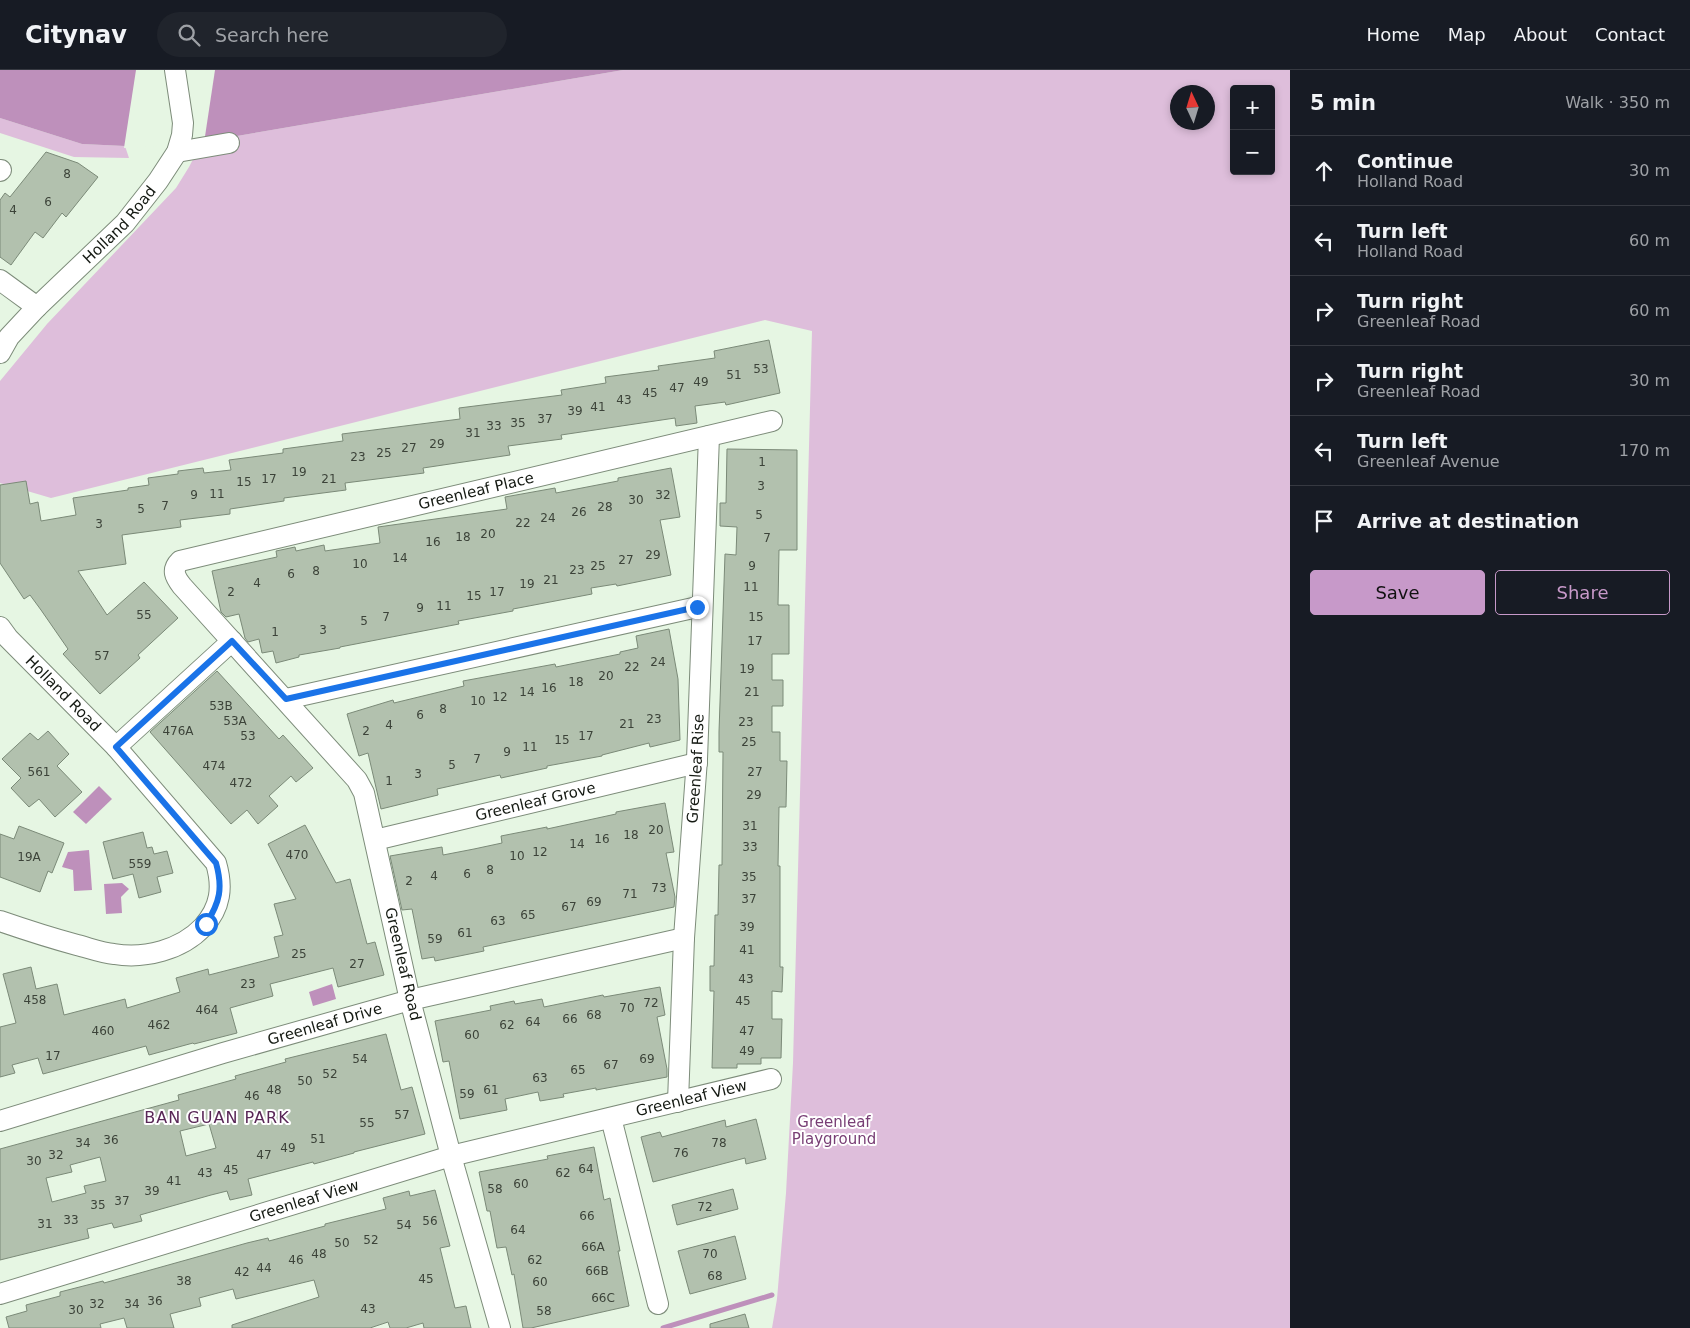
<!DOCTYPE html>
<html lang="en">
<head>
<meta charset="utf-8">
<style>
  :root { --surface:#171b24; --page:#20242c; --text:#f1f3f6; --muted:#9ea1a6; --line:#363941; --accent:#c799c9 }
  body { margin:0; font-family:"DejaVu Sans",sans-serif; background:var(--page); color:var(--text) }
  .controls { position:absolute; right:15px; top:15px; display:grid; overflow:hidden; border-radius:5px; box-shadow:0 2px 8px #0003 }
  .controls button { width:45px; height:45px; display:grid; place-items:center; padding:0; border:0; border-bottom:1px solid var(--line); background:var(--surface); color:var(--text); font:25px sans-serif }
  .compass { position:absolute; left:1170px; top:15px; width:45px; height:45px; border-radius:50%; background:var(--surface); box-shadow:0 2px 8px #0003; rotate:356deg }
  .stop { position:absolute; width:15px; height:15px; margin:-11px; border:4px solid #1a73e8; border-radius:50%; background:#fff }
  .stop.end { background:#1a73e8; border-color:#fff; box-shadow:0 1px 5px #0008 }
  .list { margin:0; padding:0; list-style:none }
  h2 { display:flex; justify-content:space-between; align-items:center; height:65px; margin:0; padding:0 20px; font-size:21px }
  h2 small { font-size:16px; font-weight:400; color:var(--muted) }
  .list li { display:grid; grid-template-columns:32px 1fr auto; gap:15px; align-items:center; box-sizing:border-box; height:70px; padding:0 20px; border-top:1px solid var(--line) }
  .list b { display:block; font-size:19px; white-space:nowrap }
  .list p { margin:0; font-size:16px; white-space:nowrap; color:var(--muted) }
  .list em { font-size:16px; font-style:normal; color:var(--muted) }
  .actions { display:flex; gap:10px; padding:15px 20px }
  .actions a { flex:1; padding:11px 0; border:1px solid var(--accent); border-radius:5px; text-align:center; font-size:18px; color:var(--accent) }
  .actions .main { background:var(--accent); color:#111 }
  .icon { flex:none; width:28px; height:28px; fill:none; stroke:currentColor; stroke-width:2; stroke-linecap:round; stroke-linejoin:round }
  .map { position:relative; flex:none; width:1290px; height:1258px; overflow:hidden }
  header { display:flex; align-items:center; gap:30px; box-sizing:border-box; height:70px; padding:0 25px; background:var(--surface); border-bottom:1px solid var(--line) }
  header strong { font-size:24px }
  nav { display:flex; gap:28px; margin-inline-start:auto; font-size:18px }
  .search { width:350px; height:45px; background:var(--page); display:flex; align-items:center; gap:12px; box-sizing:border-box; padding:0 18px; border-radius:28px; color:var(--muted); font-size:19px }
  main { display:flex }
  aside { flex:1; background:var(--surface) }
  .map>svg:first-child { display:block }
</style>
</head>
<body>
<header>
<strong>Citynav</strong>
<div class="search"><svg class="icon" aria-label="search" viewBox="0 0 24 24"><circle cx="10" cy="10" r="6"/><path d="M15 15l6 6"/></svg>Search here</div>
<nav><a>Home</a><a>Map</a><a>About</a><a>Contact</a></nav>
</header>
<main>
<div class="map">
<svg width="1290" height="1258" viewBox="0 0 1290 1258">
  <rect width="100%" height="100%" fill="#e6f6e3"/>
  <g fill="#debedb" fill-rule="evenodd">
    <path d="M 623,0 L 1290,0 L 1290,1258 L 772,1258 L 777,1229 L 786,1123 L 793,993 L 812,261 L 765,250 L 51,428 L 0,413 L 0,311 L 47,254 L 176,118 L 189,97 L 202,72 ZM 1234,19 L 1271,19 L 1271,101 L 1234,101 ZM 1178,22 L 1208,22 L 1208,52 L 1178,52 Z"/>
    <path d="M 0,48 L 82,74 L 125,76 L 129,88 L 74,87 L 0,63 Z"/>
  </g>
  <g fill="#be90bb">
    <path d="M 0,0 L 623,0 L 202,72 L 125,76 L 82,74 L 0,48 Z"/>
    <path d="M 99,716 L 112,729 L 86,754 L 73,742 Z"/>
    <path d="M 89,780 L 92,820 L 74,821 L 73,800 L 62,797 L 68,782 Z"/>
    <path d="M 122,813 L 129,819 L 121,827 L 122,843 L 106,844 L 104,814 Z"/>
    <path d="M 332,914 L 336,929 L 313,936 L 309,922 Z"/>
  </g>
  <path fill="#e6f6e3" d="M 136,0 L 215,0 L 204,73 L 124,78 Z"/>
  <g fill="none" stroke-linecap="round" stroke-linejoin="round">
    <path stroke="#be90bb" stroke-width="5" d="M 663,1258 L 772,1225"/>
  </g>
  <g fill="#b2c1ae" stroke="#7b8a78" fill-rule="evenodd">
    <path d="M 46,82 L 78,93 L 98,107 L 66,147 L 62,143 L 43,168 L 35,162 L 11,195 L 0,187 L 0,130 L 5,123 L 10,127 Z"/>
    <path d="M 769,270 L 780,323 L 726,335 L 725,332 L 695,336 L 697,353 L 676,356 L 675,348 L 561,365 L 562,369 L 508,376 L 510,385 L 423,398 L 424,403 L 345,413 L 346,420 L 284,428 L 284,431 L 230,439 L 230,444 L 180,450 L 181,457 L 122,465 L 126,494 L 78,501 L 107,545 L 144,512 L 178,548 L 138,585 L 140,588 L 100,624 L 63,584 L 68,579 L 41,540 L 30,525 L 24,529 L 0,493 L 0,415 L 26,411 L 30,434 L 38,432 L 41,451 L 76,445 L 73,428 L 128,420 L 128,418 L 149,415 L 148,408 L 178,404 L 178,401 L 203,398 L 204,403 L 231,400 L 229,390 L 283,383 L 283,379 L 343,371 L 342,364 L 460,349 L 459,338 L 562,325 L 561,320 L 606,313 L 605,307 L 659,300 L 658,296 L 715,288 L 714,281 Z"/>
    <path d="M 727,379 L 797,380 L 797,480 L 779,480 L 778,535 L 789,535 L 789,584 L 772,584 L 772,610 L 783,610 L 783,636 L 772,636 L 772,662 L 780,662 L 780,691 L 787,691 L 786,737 L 779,737 L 778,796 L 780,796 L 780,897 L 783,897 L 782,922 L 772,921 L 772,949 L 782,949 L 781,988 L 761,988 L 761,994 L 737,994 L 737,998 L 712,998 L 714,921 L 710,921 L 710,896 L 714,896 L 715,845 L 718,845 L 719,795 L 722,795 L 723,682 L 719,682 L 719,662 L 725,484 L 736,485 L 737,457 L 720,456 L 720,433 L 726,433 Z"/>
    <path d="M 671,398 L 680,447 L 660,450 L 671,505 L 617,516 L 616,514 L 591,518 L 592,524 L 513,539 L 513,541 L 458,551 L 459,554 L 340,577 L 340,578 L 299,585 L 299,587 L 276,593 L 273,581 L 262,583 L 259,569 L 248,572 L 245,568 L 239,544 L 226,547 L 221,542 L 212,501 L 277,487 L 276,481 L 295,477 L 296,481 L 324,475 L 325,481 L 380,473 L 378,457 L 507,439 L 505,427 L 555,418 L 556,423 L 618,411 L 618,408 Z"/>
    <path d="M 669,559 L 678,609 L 680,670 L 650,677 L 649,673 L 602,685 L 602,686 L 547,696 L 547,698 L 501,708 L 500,705 L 437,719 L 438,725 L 381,739 L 368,683 L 359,686 L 347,644 L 393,630 L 394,633 L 464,616 L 463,611 L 555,594 L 556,597 L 620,584 L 620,582 L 638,578 L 636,566 Z"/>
    <path d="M 217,601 L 279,669 L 283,665 L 313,698 L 296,712 L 291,706 L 269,726 L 278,736 L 258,754 L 247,740 L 231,754 L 150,662 Z"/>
    <path d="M 48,661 L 69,684 L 57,696 L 82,722 L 55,747 L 39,729 L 29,737 L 11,718 L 21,708 L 2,689 L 30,663 L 38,670 Z"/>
    <path d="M 665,733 L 674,782 L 666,783 L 675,827 L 674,837 L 483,877 L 484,881 L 435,891 L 434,887 L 422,889 L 412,839 L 402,840 L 390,786 L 442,777 L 443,785 L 474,779 L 502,773 L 501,766 L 547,757 L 547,759 L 616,744 L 616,742 Z"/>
    <path d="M 305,755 L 336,813 L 350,809 L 367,874 L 375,872 L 384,905 L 338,917 L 333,898 L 270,914 L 273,926 L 230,938 L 237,963 L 194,974 L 193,973 L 149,985 L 146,976 L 43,1004 L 38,988 L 12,995 L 15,1003 L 0,1007 L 0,957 L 16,953 L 3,904 L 31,897 L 36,919 L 57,914 L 64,945 L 125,929 L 127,938 L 180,922 L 176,908 L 208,899 L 209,905 L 279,887 L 274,867 L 283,865 L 274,834 L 296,829 L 268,774 Z"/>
    <path d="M 19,756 L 64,773 L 52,803 L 48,801 L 40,822 L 0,807 L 0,764 L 14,769 Z"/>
    <path d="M 143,762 L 147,778 L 152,777 L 154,784 L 167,781 L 173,803 L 157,807 L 161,822 L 139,828 L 133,804 L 113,809 L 103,772 Z"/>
    <path d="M 660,917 L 665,945 L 657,947 L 667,999 L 667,1007 L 596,1020 L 596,1018 L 563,1024 L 564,1027 L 540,1031 L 538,1022 L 505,1029 L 507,1040 L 460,1049 L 449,991 L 443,992 L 435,951 L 491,940 L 490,936 L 514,931 L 515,934 L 542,929 L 544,937 L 603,925 L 604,927 Z"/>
    <path d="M 386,964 L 401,1020 L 412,1017 L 425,1064 L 354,1082 L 354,1083 L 314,1094 L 313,1092 L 248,1109 L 252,1125 L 230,1130 L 227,1121 L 211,1125 L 140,1145 L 142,1151 L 114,1158 L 112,1153 L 87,1159 L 89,1168 L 0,1190 L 0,1079 L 179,1030 L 178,1025 L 236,1009 L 235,1006 L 286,992 L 285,989 ZM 209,1054 L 216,1078 L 186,1086 L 180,1061 ZM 100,1087 L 106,1111 L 84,1116 L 86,1123 L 52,1132 L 46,1108 L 72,1102 L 70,1095 Z"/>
    <path d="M 756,1049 L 766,1089 L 746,1094 L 745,1088 L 653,1112 L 641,1067 L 660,1062 L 662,1067 L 725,1050 L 726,1057 Z"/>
    <path d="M 594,1077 L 604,1130 L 610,1128 L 620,1181 L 618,1181 L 629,1236 L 531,1258 L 523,1258 L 514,1204 L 512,1205 L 506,1177 L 497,1178 L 490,1141 L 487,1141 L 479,1102 L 548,1089 L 547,1086 Z"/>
    <path d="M 733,1119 L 738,1139 L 677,1155 L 672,1135 Z"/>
    <path d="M 435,1120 L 450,1176 L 440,1178 L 455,1238 L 466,1236 L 471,1258 L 424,1258 L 423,1253 L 406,1258 L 390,1258 L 388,1252 L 370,1258 L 232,1258 L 232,1255 L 319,1227 L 314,1210 L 236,1229 L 233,1219 L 199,1228 L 201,1236 L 170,1244 L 174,1258 L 127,1258 L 124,1248 L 100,1254 L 101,1258 L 9,1258 L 6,1247 L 27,1241 L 26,1235 L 60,1226 L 60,1222 L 103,1211 L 104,1213 L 247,1173 L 268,1168 L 269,1171 L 325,1156 L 325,1154 L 386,1139 L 383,1128 L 409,1121 L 410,1126 Z"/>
    <path d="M 735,1166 L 746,1209 L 690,1224 L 678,1181 Z"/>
    <path d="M 745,1244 L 749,1258 L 710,1258 L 710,1254 Z"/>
  </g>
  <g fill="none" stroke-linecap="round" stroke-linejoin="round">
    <defs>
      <g id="minor">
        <path d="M 177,82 L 229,73"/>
        <path d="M 0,101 L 1,100"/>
        <path d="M 0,210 L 37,237"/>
        <path id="s1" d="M 0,283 L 9,267 L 37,237 L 125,153 L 158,111 L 177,82 L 182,65 L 183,53 L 175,0"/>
        <path id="s2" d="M 0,557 L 8,568 L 116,677 L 216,793 C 223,817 221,837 203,857 C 181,880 145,889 114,884 C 102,883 89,878 77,875 C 51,868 26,860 0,851"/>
        <path d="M 286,629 L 702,536"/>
        <path d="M 116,677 L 232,571"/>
        <path id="s3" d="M 375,770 L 697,693"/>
        <path id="s4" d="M 678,1032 L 684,868 L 697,689 L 709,366"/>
        <path d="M 611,1048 L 658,1234"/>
        <path id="s5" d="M 0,1051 L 223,983 L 410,930 L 684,868"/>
        <path id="s6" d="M 0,1224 L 451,1086 L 771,1009"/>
        <path id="s7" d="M 500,1258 L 451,1086 L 410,930 L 364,723 L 357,710 L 182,516 C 175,507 171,500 180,491 L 772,351"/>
      </g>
    </defs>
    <use href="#minor" stroke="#7d8c7a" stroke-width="22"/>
    <use href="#minor" stroke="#fff" stroke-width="20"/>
  </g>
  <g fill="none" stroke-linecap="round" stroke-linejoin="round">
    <path stroke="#1a73e8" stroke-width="6" d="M 206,854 C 220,832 223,818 216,793 L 116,677 L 232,571 L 286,629 L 697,537"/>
  </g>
  <g text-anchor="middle" stroke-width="4" stroke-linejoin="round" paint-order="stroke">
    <g font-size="12" fill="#3c4339">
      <text x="67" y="108">8</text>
      <text x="48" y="136">6</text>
      <text x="13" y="144">4</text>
      <text x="761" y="303">53</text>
      <text x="734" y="309">51</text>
      <text x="701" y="316">49</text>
      <text x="677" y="322">47</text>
      <text x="650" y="327">45</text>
      <text x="624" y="334">43</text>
      <text x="598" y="341">41</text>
      <text x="575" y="345">39</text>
      <text x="545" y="353">37</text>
      <text x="518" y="357">35</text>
      <text x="494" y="360">33</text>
      <text x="473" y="367">31</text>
      <text x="437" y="378">29</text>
      <text x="409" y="382">27</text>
      <text x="384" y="387">25</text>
      <text x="358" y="391">23</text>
      <text x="762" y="396">1</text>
      <text x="299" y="406">19</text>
      <text x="269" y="413">17</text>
      <text x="329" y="413">21</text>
      <text x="244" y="416">15</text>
      <text x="761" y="420">3</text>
      <text x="217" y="428">11</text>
      <text x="194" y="429">9</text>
      <text x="663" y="429">32</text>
      <text x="636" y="434">30</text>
      <text x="165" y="440">7</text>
      <text x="605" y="441">28</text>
      <text x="141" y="443">5</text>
      <text x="579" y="446">26</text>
      <text x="759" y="449">5</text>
      <text x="548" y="452">24</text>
      <text x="523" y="457">22</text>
      <text x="99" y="458">3</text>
      <text x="488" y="468">20</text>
      <text x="463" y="471">18</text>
      <text x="767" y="472">7</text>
      <text x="433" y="476">16</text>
      <text x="653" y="489">29</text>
      <text x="400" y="492">14</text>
      <text x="626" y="494">27</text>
      <text x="360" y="498">10</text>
      <text x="598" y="500">25</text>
      <text x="752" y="500">9</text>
      <text x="577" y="504">23</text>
      <text x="316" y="505">8</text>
      <text x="291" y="508">6</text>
      <text x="551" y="514">21</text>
      <text x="257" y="517">4</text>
      <text x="527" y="518">19</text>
      <text x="751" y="521">11</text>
      <text x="231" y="526">2</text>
      <text x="497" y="526">17</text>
      <text x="474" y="530">15</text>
      <text x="444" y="540">11</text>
      <text x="420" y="542">9</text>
      <text x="144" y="549">55</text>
      <text x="386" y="551">7</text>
      <text x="756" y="551">15</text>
      <text x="364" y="555">5</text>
      <text x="323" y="564">3</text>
      <text x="275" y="566">1</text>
      <text x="755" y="575">17</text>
      <text x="102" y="590">57</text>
      <text x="658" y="596">24</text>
      <text x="632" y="601">22</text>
      <text x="747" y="603">19</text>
      <text x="606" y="610">20</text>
      <text x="576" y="616">18</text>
      <text x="549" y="622">16</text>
      <text x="527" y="626">14</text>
      <text x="752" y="626">21</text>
      <text x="500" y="631">12</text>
      <text x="478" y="635">10</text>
      <text x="221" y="640">53B</text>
      <text x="443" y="643">8</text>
      <text x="420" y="649">6</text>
      <text x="654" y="653">23</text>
      <text x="235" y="655">53A</text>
      <text x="746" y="656">23</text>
      <text x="627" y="658">21</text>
      <text x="389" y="659">4</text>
      <text x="178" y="665">476A</text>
      <text x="366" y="665">2</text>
      <text x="248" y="670">53</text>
      <text x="586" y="670">17</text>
      <text x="562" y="674">15</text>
      <text x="749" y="676">25</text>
      <text x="530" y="681">11</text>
      <text x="507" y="686">9</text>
      <text x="477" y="693">7</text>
      <text x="452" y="699">5</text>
      <text x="214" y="700">474</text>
      <text x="39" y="706">561</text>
      <text x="755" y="706">27</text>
      <text x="418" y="708">3</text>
      <text x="389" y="715">1</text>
      <text x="241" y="717">472</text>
      <text x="754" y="729">29</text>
      <text x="750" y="760">31</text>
      <text x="656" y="764">20</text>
      <text x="631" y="769">18</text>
      <text x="602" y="773">16</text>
      <text x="577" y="778">14</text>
      <text x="750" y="781">33</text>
      <text x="540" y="786">12</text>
      <text x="297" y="789">470</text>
      <text x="517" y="790">10</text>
      <text x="29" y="791">19A</text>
      <text x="140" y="798">559</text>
      <text x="490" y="804">8</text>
      <text x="467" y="808">6</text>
      <text x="434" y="810">4</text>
      <text x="749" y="811">35</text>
      <text x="409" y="815">2</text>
      <text x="659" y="822">73</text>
      <text x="630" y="828">71</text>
      <text x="749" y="833">37</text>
      <text x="594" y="836">69</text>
      <text x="569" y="841">67</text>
      <text x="528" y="849">65</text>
      <text x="498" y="855">63</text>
      <text x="747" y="861">39</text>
      <text x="465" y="867">61</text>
      <text x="435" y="873">59</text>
      <text x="747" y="884">41</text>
      <text x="299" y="888">25</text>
      <text x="357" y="898">27</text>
      <text x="746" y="913">43</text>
      <text x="248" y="918">23</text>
      <text x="35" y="934">458</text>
      <text x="743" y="935">45</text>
      <text x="651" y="937">72</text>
      <text x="627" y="942">70</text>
      <text x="207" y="944">464</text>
      <text x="594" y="949">68</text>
      <text x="570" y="953">66</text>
      <text x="533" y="956">64</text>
      <text x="159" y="959">462</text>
      <text x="507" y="959">62</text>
      <text x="103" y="965">460</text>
      <text x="747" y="965">47</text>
      <text x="472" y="969">60</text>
      <text x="747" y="985">49</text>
      <text x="53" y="990">17</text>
      <text x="360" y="993">54</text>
      <text x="647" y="993">69</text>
      <text x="611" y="999">67</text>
      <text x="578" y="1004">65</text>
      <text x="330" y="1008">52</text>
      <text x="540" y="1012">63</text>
      <text x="305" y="1015">50</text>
      <text x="274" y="1024">48</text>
      <text x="491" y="1024">61</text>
      <text x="467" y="1028">59</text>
      <text x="252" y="1030">46</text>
      <text x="402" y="1049">57</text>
      <text x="367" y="1057">55</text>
      <text x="318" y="1073">51</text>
      <text x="111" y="1074">36</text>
      <text x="83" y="1077">34</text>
      <text x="719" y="1077">78</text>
      <text x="288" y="1082">49</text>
      <text x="681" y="1087">76</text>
      <text x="56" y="1089">32</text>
      <text x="264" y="1089">47</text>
      <text x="34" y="1095">30</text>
      <text x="586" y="1103">64</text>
      <text x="231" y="1104">45</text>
      <text x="205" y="1107">43</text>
      <text x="563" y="1107">62</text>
      <text x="174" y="1115">41</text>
      <text x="521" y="1118">60</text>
      <text x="495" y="1123">58</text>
      <text x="152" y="1125">39</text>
      <text x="122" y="1135">37</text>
      <text x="98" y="1139">35</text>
      <text x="705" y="1141">72</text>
      <text x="587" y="1150">66</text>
      <text x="71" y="1154">33</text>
      <text x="430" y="1155">56</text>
      <text x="45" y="1158">31</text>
      <text x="404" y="1159">54</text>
      <text x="518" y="1164">64</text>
      <text x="371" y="1174">52</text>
      <text x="342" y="1177">50</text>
      <text x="593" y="1181">66A</text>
      <text x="319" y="1188">48</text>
      <text x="710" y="1188">70</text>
      <text x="296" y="1194">46</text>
      <text x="535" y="1194">62</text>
      <text x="264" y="1202">44</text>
      <text x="597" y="1205">66B</text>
      <text x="242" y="1206">42</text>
      <text x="715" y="1210">68</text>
      <text x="426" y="1213">45</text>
      <text x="184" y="1215">38</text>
      <text x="540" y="1216">60</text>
      <text x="603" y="1232">66C</text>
      <text x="155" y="1235">36</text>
      <text x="97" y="1238">32</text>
      <text x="132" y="1238">34</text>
      <text x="368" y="1243">43</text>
      <text x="76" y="1244">30</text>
      <text x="544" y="1245">58</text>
    </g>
    <g font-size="15" fill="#141912" stroke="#fff">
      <text dy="5" stroke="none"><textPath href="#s1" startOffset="176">Holland Road</textPath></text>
      <text dy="5" stroke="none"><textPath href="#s7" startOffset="1161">Greenleaf Place</textPath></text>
      <text dy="5" stroke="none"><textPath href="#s2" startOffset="92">Holland Road</textPath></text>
      <text dy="5" stroke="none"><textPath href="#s4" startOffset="334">Greenleaf Rise</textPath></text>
      <text dy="5" stroke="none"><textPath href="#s3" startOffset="165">Greenleaf Grove</textPath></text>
      <text transform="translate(403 894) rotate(77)" y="5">Greenleaf Road</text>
      <text dy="5" stroke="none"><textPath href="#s5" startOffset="339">Greenleaf Drive</textPath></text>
      <text dy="5" stroke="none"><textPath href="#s6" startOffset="719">Greenleaf View</textPath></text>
      <text dy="5" stroke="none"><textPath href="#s6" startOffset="318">Greenleaf View</textPath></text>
    </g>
    <g font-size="15" fill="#783e75" stroke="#fff">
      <text x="834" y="1057">Greenleaf<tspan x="834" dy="17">Playground</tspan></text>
    </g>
    <g font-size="16" letter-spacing="1" fill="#592757" stroke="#fff">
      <text x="217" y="1053">BAN GUAN PARK</text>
    </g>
  </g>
</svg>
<div class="controls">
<button>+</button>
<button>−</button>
</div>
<svg class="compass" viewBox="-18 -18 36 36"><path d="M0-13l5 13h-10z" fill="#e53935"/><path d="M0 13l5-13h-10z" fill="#9ea1a6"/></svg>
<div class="stop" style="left:206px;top:854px"></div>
<div class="stop end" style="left:697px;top:537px"></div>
</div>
<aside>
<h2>5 min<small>Walk · 350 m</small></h2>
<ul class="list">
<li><svg class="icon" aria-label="ahead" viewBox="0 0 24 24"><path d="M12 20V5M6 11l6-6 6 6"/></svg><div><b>Continue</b><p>Holland Road</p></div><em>30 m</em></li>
<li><svg class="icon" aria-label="left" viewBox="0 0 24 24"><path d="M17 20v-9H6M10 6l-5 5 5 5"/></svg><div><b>Turn left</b><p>Holland Road</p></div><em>60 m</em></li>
<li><svg class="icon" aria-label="right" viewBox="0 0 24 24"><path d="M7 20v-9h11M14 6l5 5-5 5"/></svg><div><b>Turn right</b><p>Greenleaf Road</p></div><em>60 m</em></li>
<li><svg class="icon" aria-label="right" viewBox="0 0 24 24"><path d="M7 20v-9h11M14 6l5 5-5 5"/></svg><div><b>Turn right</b><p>Greenleaf Road</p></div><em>30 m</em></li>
<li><svg class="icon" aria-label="left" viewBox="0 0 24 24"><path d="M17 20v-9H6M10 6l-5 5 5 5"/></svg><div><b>Turn left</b><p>Greenleaf Avenue</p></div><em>170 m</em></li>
<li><svg class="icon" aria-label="arrive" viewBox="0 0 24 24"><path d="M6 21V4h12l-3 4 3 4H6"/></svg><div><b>Arrive at destination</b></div></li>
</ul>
<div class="actions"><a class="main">Save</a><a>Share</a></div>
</aside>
</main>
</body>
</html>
